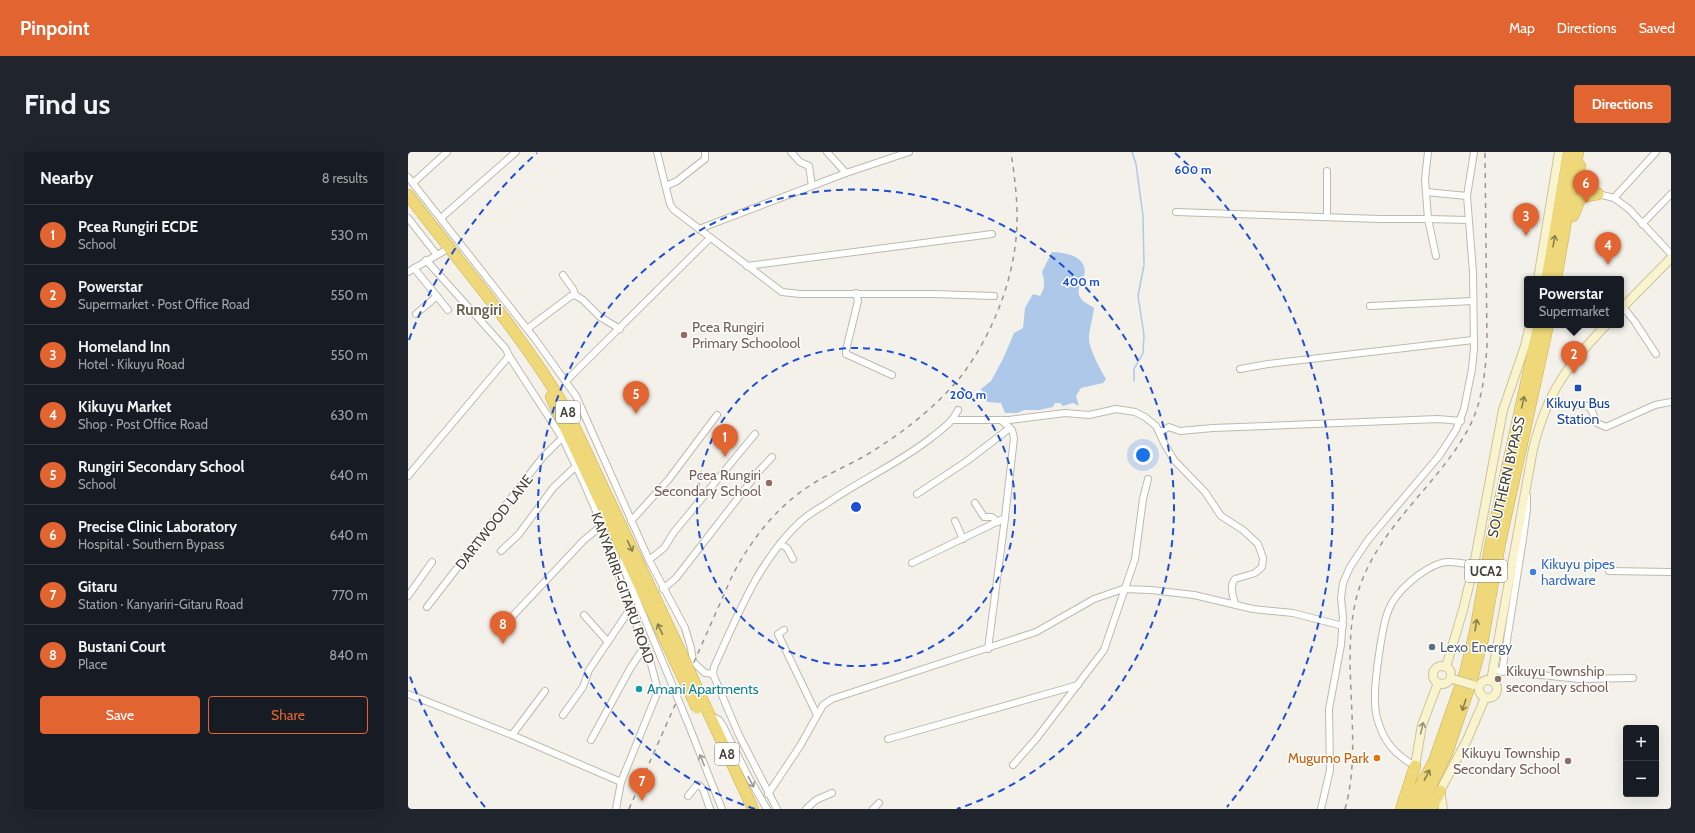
<!DOCTYPE html>
<html lang="en">
<head>
<meta charset="utf-8">
<style>
  :root { --surface:#171b24; --page:#20242c; --text:#f1f3f6; --muted:#9ea1a6; --line:#363941; --accent:#e26531 }
  body { margin:0; font-family:Cabin,sans-serif; background:var(--page); color:var(--text) }
  .controls { position:absolute; right:12px; bottom:12px; display:grid; overflow:hidden; border-radius:4px; box-shadow:0 4px 16px #0002 }
  .controls button { width:36px; height:36px; display:grid; place-items:center; padding:0; border:0; border-bottom:1px solid var(--line); background:var(--surface); color:var(--text); font:20px sans-serif }
  .you { position:absolute; left:735px; top:303px; width:14px; height:14px; margin:-10px; border:3px solid #fff; border-radius:50%; background:#1a73e8; box-shadow:0 0 0 6px #1a73e833 }
  .badge { display:grid; place-items:center; width:26px; height:26px; border-radius:50%; background:var(--accent); color:#fff; font-size:13px; font-weight:700 }
  .pin { position:absolute; translate:-50% -33px; filter:drop-shadow(0 1px 2px #0008) }
  .pin::after { content:''; position:absolute; top:21px; width:14px; height:12px; background:inherit; clip-path:polygon(0 0,100% 0,50% 100%) }
  .popup { position:absolute; left:1116px; top:124px; width:100px; height:52px; box-sizing:border-box; display:grid; place-content:center; border-radius:4px; background:var(--surface); filter:drop-shadow(0 1px 3px #0005); font-size:13px; white-space:nowrap; color:var(--muted) }
  .popup b { font-size:15px; color:var(--text) }
  .popup::after { content:''; position:absolute; left:50%; top:100%; margin-left:-8px; border:8px solid transparent; border-top-color:var(--surface) }
  .list { margin:0; padding:0; list-style:none }
  h2 { display:flex; justify-content:space-between; align-items:center; height:52px; margin:0; padding:0 16px; font-size:17px }
  h2 small { font-size:13px; font-weight:400; color:var(--muted) }
  .list li { display:grid; grid-template-columns:26px 1fr auto; gap:12px; align-items:center; box-sizing:border-box; height:60px; padding:0 16px; border-top:1px solid var(--line) }
  .list b { display:block; font-size:15px; white-space:nowrap }
  .list p { margin:0; font-size:13px; white-space:nowrap; color:var(--muted) }
  .list em { font-size:13px; font-style:normal; color:var(--muted) }
  .actions { display:flex; gap:8px; padding:12px 16px }
  .actions a { flex:1; padding:9px 0; border:1px solid var(--accent); border-radius:4px; text-align:center; font-size:14px; color:var(--accent) }
  .actions .main { background:var(--accent); color:#fff }
  .map { position:relative; flex:none; width:1263px; height:657px; overflow:hidden; border-radius:4px }
  header { display:flex; align-items:center; gap:24px; box-sizing:border-box; height:56px; padding:0 20px; background:var(--accent); color:#fff }
  header strong { font-size:19px }
  nav { display:flex; gap:22px; margin-inline-start:auto; font-size:14px }
  .intro { display:flex; align-items:center; justify-content:space-between; box-sizing:border-box; height:96px; padding:0 24px }
  h1 { margin:0; font-size:28px }
  .button { padding:10px 18px; border-radius:4px; background:var(--accent); color:#fff; font-size:14px; font-weight:700 }
  main { display:flex; gap:24px; padding:0 24px }
  aside { flex:1; background:var(--surface); border-radius:4px; box-shadow:0 4px 16px #0002 }
  .map>svg:first-child { display:block }
</style>
</head>
<body>
<header>
<strong>Pinpoint</strong>
<nav><a>Map</a><a>Directions</a><a>Saved</a></nav>
</header>
<div class="intro"><h1>Find us</h1><a class="button">Directions</a></div>
<main>
<aside>
<h2>Nearby<small>8 results</small></h2>
<ul class="list">
<li><span class="badge">1</span><div><b>Pcea Rungiri ECDE</b><p>School</p></div><em>530 m</em></li>
<li><span class="badge">2</span><div><b>Powerstar</b><p>Supermarket · Post Office Road</p></div><em>550 m</em></li>
<li><span class="badge">3</span><div><b>Homeland Inn</b><p>Hotel · Kikuyu Road</p></div><em>550 m</em></li>
<li><span class="badge">4</span><div><b>Kikuyu Market</b><p>Shop · Post Office Road</p></div><em>630 m</em></li>
<li><span class="badge">5</span><div><b>Rungiri Secondary School</b><p>School</p></div><em>640 m</em></li>
<li><span class="badge">6</span><div><b>Precise Clinic Laboratory</b><p>Hospital · Southern Bypass</p></div><em>640 m</em></li>
<li><span class="badge">7</span><div><b>Gitaru</b><p>Station · Kanyariri-Gitaru Road</p></div><em>770 m</em></li>
<li><span class="badge">8</span><div><b>Bustani Court</b><p>Place</p></div><em>840 m</em></li>
</ul>
<div class="actions"><a class="main">Save</a><a>Share</a></div>
</aside>
<div class="map">
<svg width="1263" height="657" viewBox="0 0 1263 657">
  <rect width="100%" height="100%" fill="#f3f1ea"/>
  <path fill="#adc8e8" d="M 644,100 C 658,100 681,105 676,124 C 674,131 668,137 672,145 C 675,151 681,152 686,156 C 685,166 681,177 681,187 C 681,196 693,219 698,227 L 695,231 L 673,236 L 668,244 L 671,254 L 665,251 L 655,254 L 652,251 L 647,251 L 645,255 L 631,258 L 616,258 L 609,261 L 597,261 L 593,251 L 579,250 L 573,237 L 583,229 L 595,207 L 606,181 L 615,176 L 617,156 L 625,142 L 632,144 C 637,136 637,129 634,120 Z"/>
  <g fill="none" stroke-linecap="round" stroke-linejoin="round">
    <path stroke="#adc8e8" stroke-width="1.5" d="M 724,0 L 728,12 L 735,64 L 736,113 L 730,144 L 736,183 L 735,201 L 726,217 L 726,229"/>
    <defs>
      <g id="street">
        <path d="M 249,0 L 262,52 L 265,57 L 374,140 L 392,142 L 525,142 L 586,144"/>
        <path d="M 383,0 L 392,10 L 401,14 L 404,34"/>
        <path d="M 419,0 L 438,21"/>
        <path d="M 0,25 L 127,187 L 168,244 L 241,408 L 277,476 L 283,496 L 285,510 L 297,521 L 305,522"/>
        <path d="M 5,31 L 39,0"/>
        <path d="M 258,34 L 269,29 L 297,7 L 297,0"/>
        <path d="M 1018,40 L 1059,44"/>
        <path d="M 1190,42 L 1206,46 L 1221,57 L 1263,102"/>
        <path d="M 1206,46 L 1248,0"/>
        <path d="M 768,60 L 971,67 L 1020,67 L 1017,27 L 1020,0"/>
        <path d="M 919,65 L 919,19"/>
        <path d="M 0,66 L 29,103"/>
        <path d="M 33,66 L 108,0"/>
        <path d="M 1234,72 L 1263,42"/>
        <path d="M 291,77 L 438,21 L 501,0"/>
        <path d="M 1028,104 L 1020,67 L 1060,68"/>
        <path d="M 339,114 L 584,82"/>
        <path d="M 6,116 L 40,158"/>
        <path d="M 0,120 L 36,99"/>
        <path d="M 155,123 L 165,137 L 167,143"/>
        <path d="M 448,141 L 450,149 L 438,198 L 438,202 L 484,223"/>
        <path d="M 962,154 L 1065,149"/>
        <path d="M 1215,155 L 1227,170 L 1248,202"/>
        <path d="M 8,162 L 29,144"/>
        <path d="M 119,177 L 163,144 L 167,143 L 175,148 L 192,165 L 212,177"/>
        <path d="M 101,204 L 155,287 L 175,329 L 194,373 L 222,457 L 242,508 L 249,535 L 250,539 L 213,630 L 208,657"/>
        <path d="M 832,217 L 860,212 L 1065,188"/>
        <path d="M 158,229 L 302,86"/>
        <path d="M 1140,250 L 1179,254 L 1183,257 L 1189,271 L 1198,275 L 1247,253 L 1263,250"/>
        <path d="M 545,268 L 601,268 L 657,261 L 681,263 L 708,257 L 727,260 L 737,265 L 748,274 L 757,293 L 766,308 L 797,340 L 813,364 L 835,378 L 850,392 L 855,406 L 854,415 L 847,421 L 827,427 C 821,434 825,443 827,452"/>
        <path d="M 752,280 L 761,275 L 772,279 L 805,276 L 1030,267 L 1053,269"/>
        <path d="M 0,324 L 101,204 L 98,197 L 18,108"/>
        <path d="M 509,342 L 559,309 L 602,276"/>
        <path d="M 567,351 L 576,365 L 584,365 L 590,370"/>
        <path d="M 223,369 L 261,327 L 309,263"/>
        <path d="M 547,369 L 555,387"/>
        <path d="M 372,392 L 379,396 L 385,407"/>
        <path d="M 93,399 L 111,382 L 145,336 L 168,314"/>
        <path d="M 215,405 L 216,417 L 263,530"/>
        <path d="M 241,408 L 256,396 L 266,380 L 347,282"/>
        <path d="M 504,411 L 597,366"/>
        <path d="M 1201,419 L 1263,420"/>
        <path d="M 255,437 L 268,426 L 351,319 L 364,305"/>
        <path d="M 0,444 L 24,410"/>
        <path d="M 19,455 L 134,306 L 153,287"/>
        <path d="M 176,463 L 200,490"/>
        <path d="M 100,469 L 175,389 L 194,373"/>
        <path d="M 376,478 L 370,482 L 409,563"/>
        <path d="M 580,497 L 597,366 L 606,286 L 604,278 L 593,268"/>
        <path d="M 1085,518 L 1171,527 L 1225,526"/>
        <path d="M 1094,520 L 1115,387 L 1119,357 L 1119,344"/>
        <path d="M 0,542 L 104,583 L 213,630"/>
        <path d="M 155,563 L 175,535 L 181,518 L 222,457"/>
        <path d="M 304,564 L 311,568 L 315,574 L 340,624 L 359,657"/>
        <path d="M 279,569 L 314,657"/>
        <path d="M 104,583 L 137,539"/>
        <path d="M 480,587 L 670,533"/>
        <path d="M 183,588 L 223,515 L 237,494"/>
        <path d="M 605,613 L 628,587 L 696,498 L 727,407 L 735,347 L 740,327"/>
        <path d="M 1007,614 C 992,605 981,596 974,580 C 970,571 967,559 967,550 C 966,532 974,472 981,457 C 988,439 1014,417 1033,411 C 1043,408 1056,412 1066,413"/>
        <path d="M 360,642 L 392,594 L 415,553 L 424,547 L 628,480 L 686,447 L 715,437 L 743,438 L 786,443 L 845,457 L 885,461 L 935,474"/>
        <path d="M 280,644 L 289,633 L 291,633 L 295,637 L 302,657"/>
        <path d="M 369,657 L 330,581 L 305,522 L 306,515 C 330,463 350,409 393,369 C 400,363 409,357 418,352 C 452,328 490,312 523,286 C 534,277 544,271 550,258"/>
        <path d="M 398,657 L 408,648 L 424,641"/>
        <path d="M 465,657 L 471,651"/>
        <path d="M 913,657 L 922,618 L 921,557 L 933,493 L 935,465 L 933,446 L 935,431 L 942,415 L 960,388 L 1031,304 L 1048,278 L 1056,257 L 1064,217 L 1066,196 L 1065,120 L 1059,44 L 1066,0"/>
      </g>
      <g id="secondary">
        <path d="M 1130,127 L 1151,0"/>
        <path d="M 1213,157 L 1263,106"/>
        <circle cx="1034" cy="523" r="9"/>
        <path d="M 1038,515 L 1055,458 L 1066,413 L 1095,258 L 1117,194 L 1122,173"/>
        <circle cx="1080" cy="537" r="9"/>
        <path d="M 1083,529 L 1125,297 C 1139,241 1158,215 1198,173"/>
        <path d="M 1007,614 L 1014,573 L 1030,531"/>
        <path d="M 1035,657 L 1032,639 L 1059,588 L 1077,546"/>
      </g>
      <g id="highway">
        <path d="M 1172,14 C 1169,30 1177,35 1190,42"/>
        <path d="M 0,43 C 54,114 114,182 159,259 L 275,505"/>
        <path d="M 1165,64 L 1172,47 L 1178,44 L 1190,42"/>
        <path d="M 1139,127 L 1161,0"/>
        <path d="M 1148,127 L 1170,0"/>
        <path d="M 143,245 L 269,513"/>
        <path d="M 294,547 L 345,657"/>
        <path d="M 993,657 L 1007,614"/>
        <path d="M 1000,657 L 1026,609 L 1057,521 L 1067,480 L 1085,379 L 1131,173"/>
        <path d="M 1011,657 L 1039,601 L 1064,527 L 1075,487 L 1092,391 L 1140,173"/>
        <path d="M 1023,657 L 1032,639"/>
      </g>
    </defs>
    <use href="#street" stroke="#bdbaad" stroke-width="8"/>
    <use href="#secondary" stroke="#cac59c" stroke-width="10"/>
    <use href="#highway" stroke="#ccaf4a" stroke-width="12"/>
    <use href="#street" stroke="#fff" stroke-width="6"/>
    <use href="#secondary" stroke="#f9f4ce" stroke-width="8"/>
    <use href="#highway" stroke="#eed879" stroke-width="11"/>
    <g stroke="#979797" stroke-width="1.5" stroke-dasharray="5 5" stroke-linecap="butt">
      <path d="M 221,657 L 325,422 C 345,385 370,353 406,331 C 425,319 446,311 465,299 C 497,279 530,253 554,223 C 587,179 610,118 609,63 C 609,42 606,21 603,0"/>
      <path d="M 937,657 C 958,583 926,496 955,426 C 978,370 1028,333 1058,281 C 1074,254 1077,223 1079,193 L 1077,0"/>
    </g>
    <defs>
      <path id="street-bridge" d="M 263,530 L 279,569"/>
      <path id="secondary-bridge" d="M 1045,527 L 1065,533"/>
      <g id="highway-bridge">
        <path d="M 275,505 L 294,547"/>
        <path d="M 269,513 L 289,556"/>
      </g>
    </defs>
    <use href="#street-bridge" stroke="#bdbaad" stroke-width="8" stroke-linecap="butt"/>
    <use href="#secondary-bridge" stroke="#cac59c" stroke-width="10" stroke-linecap="butt"/>
    <use href="#highway-bridge" stroke="#ccaf4a" stroke-width="12" stroke-linecap="butt"/>
    <use href="#street-bridge" stroke="#fff" stroke-width="6"/>
    <use href="#secondary-bridge" stroke="#f9f4ce" stroke-width="8"/>
    <use href="#highway-bridge" stroke="#eed879" stroke-width="11"/>
  </g>
  <defs><path id="oneway-shaft" d="M-6 0H5M1.5-3L5.5 0L1.5 3" fill="none" stroke-width="1.6" stroke-linecap="round" stroke-linejoin="round"/></defs>
  <g stroke="#897f53">
    <use href="#oneway-shaft" transform="translate(1146 89) rotate(-80)"/>
    <use href="#oneway-shaft" transform="translate(1115 250) rotate(-77)"/>
    <use href="#oneway-shaft" transform="translate(222 394) rotate(65)"/>
    <use href="#oneway-shaft" transform="translate(1068 473) rotate(-80)"/>
    <use href="#oneway-shaft" transform="translate(252 477) rotate(-115)"/>
    <use href="#oneway-shaft" transform="translate(1056 553) rotate(108)"/>
    <use href="#oneway-shaft" transform="translate(1019 623) rotate(-63)"/>
  </g>
  <use stroke="#97937c" href="#oneway-shaft" transform="translate(1014 576) rotate(-77)"/>
  <g stroke="#999892">
    <use href="#oneway-shaft" transform="translate(294 608) rotate(-112)"/>
    <use href="#oneway-shaft" transform="translate(343 630) rotate(62)"/>
  </g>
  <g fill="none" stroke="#1d4ed8" stroke-width="2" stroke-dasharray="7 5">
    <circle cx="448" cy="355" r="159"/>
    <path d="M347 657A318 318 0 1 1 549 657"/>
    <path d="M77 655A477 477 0 0 1 1 522M1 188A477 477 0 0 1 129 1M767 1A477 477 0 0 1 819 655"/>
  </g>
  <g fill="#8d6e63" stroke="#fff" stroke-width="1.5">
    <circle cx="276" cy="183" r="4"/>
    <circle cx="361" cy="331" r="4"/>
    <circle cx="1090" cy="527" r="4"/>
    <circle cx="1160" cy="609" r="4"/>
  </g>
  <rect fill="#1a4fb4" stroke="#fff" stroke-width="1.5" x="1166" y="232" width="8" height="8" rx="2"/>
  <circle fill="#3f7fe0" stroke="#fff" stroke-width="1.5" cx="1125" cy="420" r="4"/>
  <circle fill="#5c6f8a" stroke="#fff" stroke-width="1.5" cx="1024" cy="495" r="4"/>
  <circle fill="#0f9aa8" stroke="#fff" stroke-width="1.5" cx="231" cy="537" r="4"/>
  <circle fill="#e8710a" stroke="#fff" stroke-width="1.5" cx="969" cy="606" r="4"/>
  <g text-anchor="middle" stroke-width="3" stroke-linejoin="round" paint-order="stroke">
    <g fill="#fff" stroke="#7e7b74" stroke-width="1">
      <rect x="148" y="249" width="24" height="22" rx="3"/>
      <rect x="1057" y="408" width="42" height="22" rx="3"/>
      <rect x="307" y="591" width="24" height="22" rx="3"/>
    </g>
    <g font-size="13" font-weight="bold" fill="#464339">
      <text x="160" y="265">A8</text>
      <text x="1078" y="424">UCA2</text>
      <text x="319" y="607">A8</text>
    </g>
    <g font-size="14" fill="#785e54" stroke="#fff" text-anchor="start">
      <text x="284" y="180">Pcea Rungiri<tspan x="284" dy="16">Primary Schoolool</tspan></text>
      <text x="353" y="328" text-anchor="end">Pcea Rungiri<tspan x="353" dy="16">Secondary School</tspan></text>
      <text x="1098" y="524">Kikuyu Township<tspan x="1098" dy="16">secondary school</tspan></text>
      <text x="1152" y="606" text-anchor="end">Kikuyu Township<tspan x="1152" dy="16">Secondary School</tspan></text>
    </g>
    <g font-size="14" fill="#164399" stroke="#fff">
      <text x="1170" y="256">Kikuyu Bus<tspan x="1170" dy="16">Station</tspan></text>
    </g>
    <g font-size="14" fill="#464339" stroke="#fff">
      <text transform="translate(1098 325) rotate(-77)" y="5">SOUTHERN BYPASS</text>
      <text transform="translate(86 370) rotate(-52)" y="5">DARTWOOD LANE</text>
      <text transform="translate(215 436) rotate(70)" y="5">KANYARIRI-GITARU ROAD</text>
    </g>
    <g font-size="14" fill="#366cbe" stroke="#fff" text-anchor="start">
      <text x="1133" y="417">Kikuyu pipes<tspan x="1133" dy="16">hardware</tspan></text>
    </g>
    <g font-size="14" fill="#4e5e75" stroke="#fff" text-anchor="start">
      <text x="1032" y="500">Lexo Energy</text>
    </g>
    <g font-size="14" fill="#0d838f" stroke="#fff" text-anchor="start">
      <text x="239" y="542">Amani Apartments</text>
    </g>
    <g font-size="14" fill="#c56008" stroke="#fff" text-anchor="end">
      <text x="961" y="611">Mugumo Park</text>
    </g>
    <g font-size="15" font-weight="bold" fill="#676251" stroke="#fff">
      <text x="71" y="163">Rungiri</text>
    </g>
  </g>
  <circle cx="448" cy="355" r="6" fill="#1d4ed8" stroke="#fff" stroke-width="2"/>
  <g font-size="12" text-anchor="middle" font-weight="bold" fill="#1d4ed8" stroke="#fff" stroke-width="3" stroke-linejoin="round" paint-order="stroke">
    <text x="785" y="22">600 m</text>
    <text x="673" y="134">400 m</text>
    <text x="560" y="247">200 m</text>
  </g>
</svg>
<div class="controls">
<button>+</button>
<button>−</button>
</div>
<div class="you"></div>
<div class="pin badge" style="left:317px;top:305px">1</div>
<div class="pin badge" style="left:1166px;top:222px">2</div>
<div class="popup"><b>Powerstar</b>Supermarket</div>
<div class="pin badge" style="left:1118px;top:84px">3</div>
<div class="pin badge" style="left:1200px;top:113px">4</div>
<div class="pin badge" style="left:228px;top:262px">5</div>
<div class="pin badge" style="left:1178px;top:51px">6</div>
<div class="pin badge" style="left:234px;top:649px">7</div>
<div class="pin badge" style="left:95px;top:492px">8</div>
</div>
</main>
</body>
</html>
